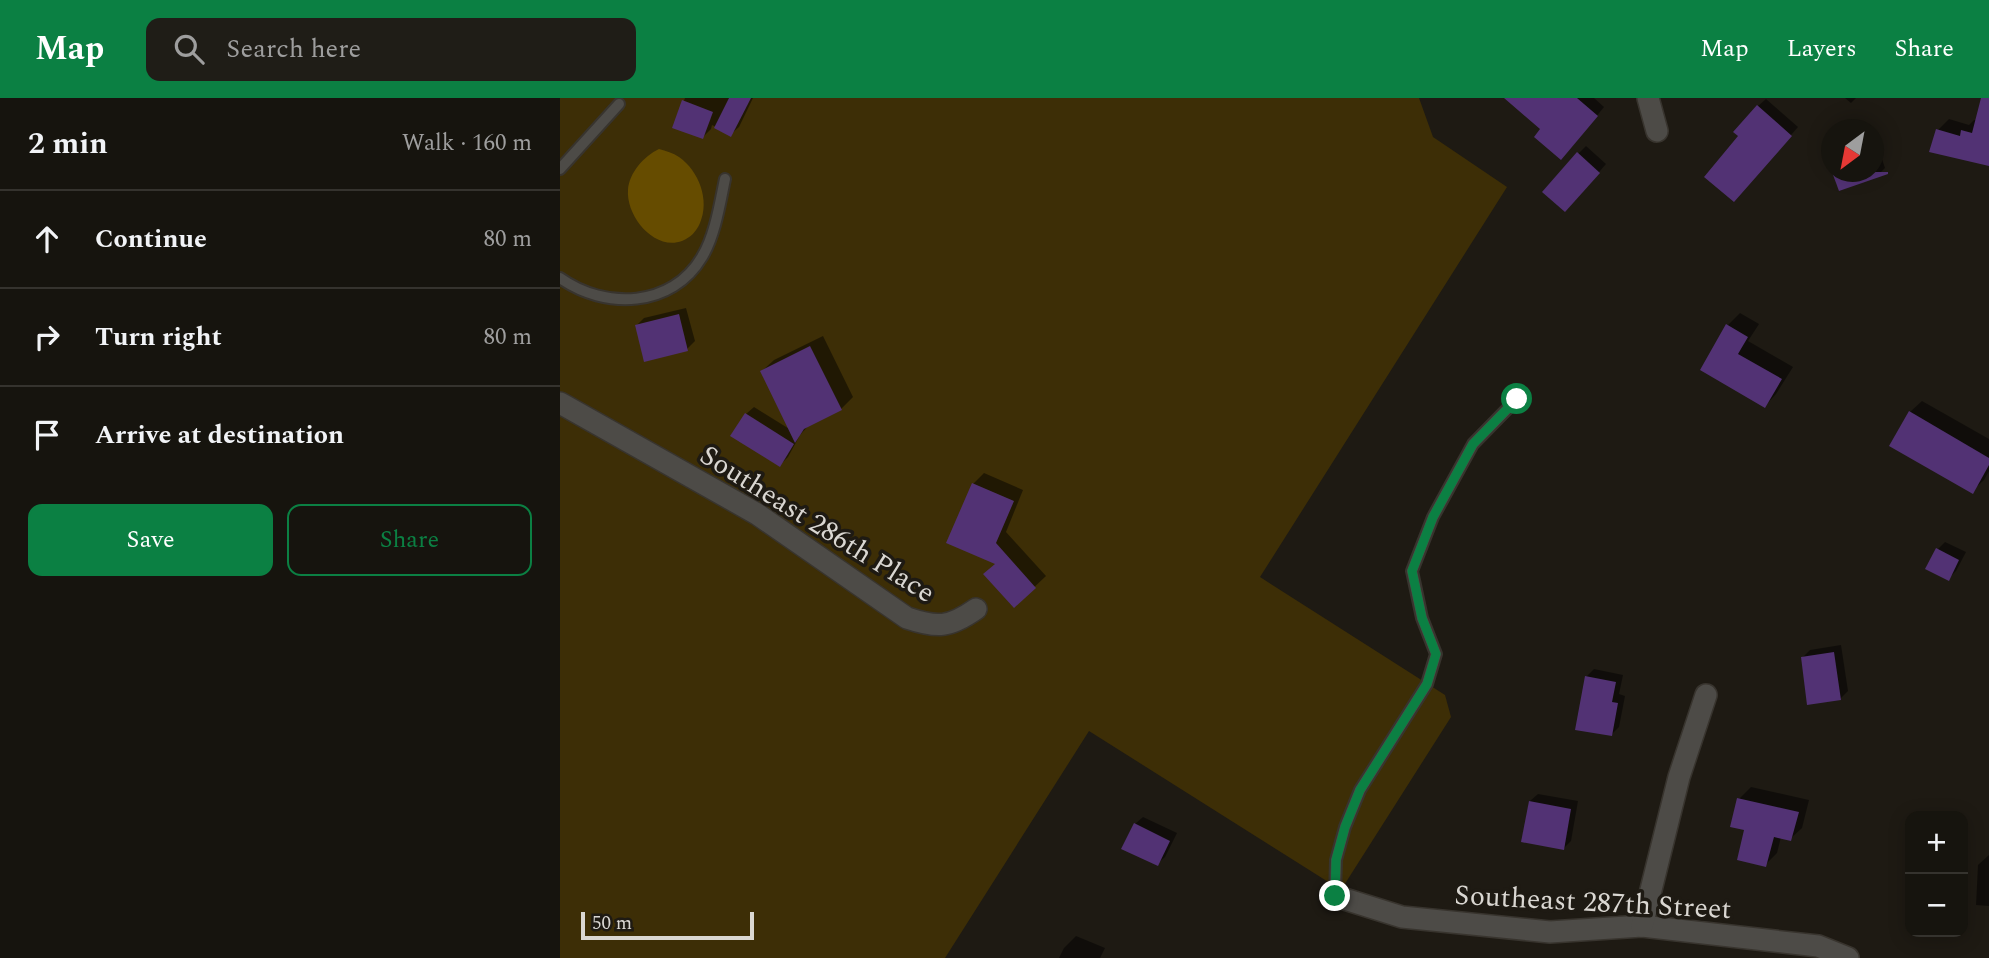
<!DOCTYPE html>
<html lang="en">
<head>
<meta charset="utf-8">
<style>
  :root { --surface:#16140e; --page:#1f1d17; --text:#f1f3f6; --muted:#9e9e9e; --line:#35332e; --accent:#0b8043 }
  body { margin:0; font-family:Spectral,serif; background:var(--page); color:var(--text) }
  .controls { position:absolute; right:21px; bottom:21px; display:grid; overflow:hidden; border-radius:14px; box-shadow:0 4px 18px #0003 }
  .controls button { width:63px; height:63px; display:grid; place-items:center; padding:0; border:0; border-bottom:2px solid var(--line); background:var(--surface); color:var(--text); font:35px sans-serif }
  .compass { position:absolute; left:1261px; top:21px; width:63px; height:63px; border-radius:50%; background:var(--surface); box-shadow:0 4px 18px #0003; rotate:212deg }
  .scale { position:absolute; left:21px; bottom:18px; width:173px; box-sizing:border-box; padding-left:7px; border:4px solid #dad7d2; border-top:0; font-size:19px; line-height:24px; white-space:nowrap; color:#dad7d2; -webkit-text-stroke:5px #1e1a13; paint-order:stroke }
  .stop { position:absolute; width:21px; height:21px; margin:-16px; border:5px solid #0b8043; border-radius:50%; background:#fff }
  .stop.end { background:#0b8043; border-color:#fff; box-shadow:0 2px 7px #0008 }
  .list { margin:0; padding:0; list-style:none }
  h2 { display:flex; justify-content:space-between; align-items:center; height:91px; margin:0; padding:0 28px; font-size:30px }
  h2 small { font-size:23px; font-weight:400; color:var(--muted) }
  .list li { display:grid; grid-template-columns:46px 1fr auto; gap:21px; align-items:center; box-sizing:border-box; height:98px; padding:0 28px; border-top:2px solid var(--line) }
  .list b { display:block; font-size:26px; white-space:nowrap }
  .list em { font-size:23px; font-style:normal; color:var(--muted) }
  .actions { display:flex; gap:14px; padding:21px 28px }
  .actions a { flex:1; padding:16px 0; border:2px solid var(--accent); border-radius:14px; text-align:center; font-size:24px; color:var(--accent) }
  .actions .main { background:var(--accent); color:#fff }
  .icon { flex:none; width:38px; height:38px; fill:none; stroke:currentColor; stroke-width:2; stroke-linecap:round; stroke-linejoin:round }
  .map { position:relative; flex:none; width:1429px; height:860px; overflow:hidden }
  header { display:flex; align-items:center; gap:42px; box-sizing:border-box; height:98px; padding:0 35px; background:var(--accent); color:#fff }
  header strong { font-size:33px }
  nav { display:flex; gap:38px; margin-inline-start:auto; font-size:24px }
  .search { width:490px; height:63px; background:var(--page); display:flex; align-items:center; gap:18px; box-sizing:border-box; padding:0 24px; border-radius:14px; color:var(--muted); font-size:26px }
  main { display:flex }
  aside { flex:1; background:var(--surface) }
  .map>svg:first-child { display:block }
</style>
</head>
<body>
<header>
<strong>Map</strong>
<div class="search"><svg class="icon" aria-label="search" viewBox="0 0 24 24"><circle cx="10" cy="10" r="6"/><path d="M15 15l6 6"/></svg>Search here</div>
<nav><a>Map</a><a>Layers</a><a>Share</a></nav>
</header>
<main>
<aside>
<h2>2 min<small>Walk · 160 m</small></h2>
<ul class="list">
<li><svg class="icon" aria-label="ahead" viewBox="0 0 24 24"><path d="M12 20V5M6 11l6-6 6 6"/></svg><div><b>Continue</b></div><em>80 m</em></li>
<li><svg class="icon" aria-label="right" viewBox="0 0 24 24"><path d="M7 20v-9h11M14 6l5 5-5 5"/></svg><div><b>Turn right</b></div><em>80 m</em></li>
<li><svg class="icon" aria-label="arrive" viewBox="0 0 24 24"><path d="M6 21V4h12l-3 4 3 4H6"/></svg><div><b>Arrive at destination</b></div></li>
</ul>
<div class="actions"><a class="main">Save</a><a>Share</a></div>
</aside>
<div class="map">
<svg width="1429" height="860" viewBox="0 0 1429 860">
  <rect width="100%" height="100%" fill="#1e1a13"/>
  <path fill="#3d2e06" d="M 0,0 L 859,0 L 873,39 L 947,89 L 700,479 L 885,597 L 891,619 L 781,792 L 529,633 L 385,860 L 0,860 Z"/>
  <path fill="#664c00" d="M 99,51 C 106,53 113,55 119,59 C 139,73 150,102 140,125 C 136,134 131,139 122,143 C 94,153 66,118 68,92 C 69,75 84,58 99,51 Z"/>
  <g fill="#0007">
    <path d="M 125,0 L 193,0 L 179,29 L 171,36 L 152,27 L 151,31 L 143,39 L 114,29 Z"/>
    <path d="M 948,0 L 1034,0 L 1044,9 L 1009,52 Z"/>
    <path d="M 1285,0 L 1296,0 L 1291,5 Z"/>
    <path d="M 1423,0 L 1429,0 L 1429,66 L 1372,53 L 1378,32 L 1389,21 L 1409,27 L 1414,22 L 1417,22 Z"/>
    <path d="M 1206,1 L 1238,29 L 1181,94 L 1181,38 L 1198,8 Z"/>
    <path d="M 1314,37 L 1325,70 L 1317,78 L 1280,91 L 1274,74 L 1314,74 Z"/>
    <path d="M 1026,48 L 1046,66 L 1013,104 L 1018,56 Z"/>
    <path d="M 126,210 L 135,243 L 127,251 L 76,228 L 84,220 Z"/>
    <path d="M 1180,215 L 1199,226 L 1188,243 L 1233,269 L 1216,296 L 1205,308 L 1142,271 L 1168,227 Z"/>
    <path d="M 263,238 L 293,299 L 281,311 L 250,326 L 240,337 L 228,359 L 220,367 L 186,316 L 194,309 L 231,332 L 202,273 L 214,262 Z"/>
    <path d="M 1362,303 L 1429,341 L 1429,373 L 1424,382 L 1412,393 L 1350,314 Z"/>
    <path d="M 424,375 L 463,392 L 446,434 L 486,478 L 454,508 L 413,386 Z"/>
    <path d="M 1385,444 L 1406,454 L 1396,473 L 1388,481 L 1377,452 Z"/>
    <path d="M 1281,547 L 1288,593 L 1280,601 L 1242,560 L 1250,552 Z"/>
    <path d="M 1034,571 L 1063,577 L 1059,596 L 1065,598 L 1059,629 L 1051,637 L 1026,579 Z"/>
    <path d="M 1191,689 L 1249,702 L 1242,730 L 1230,741 L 1221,739 L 1217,755 L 1205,767 L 1179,701 Z"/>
    <path d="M 978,696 L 1018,703 L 1011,743 L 1003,751 L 970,703 Z"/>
    <path d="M 583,719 L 617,735 L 605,759 L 597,766 L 575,726 Z"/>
    <path d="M 1429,757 L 1429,808 L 1416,807 L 1418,767 Z"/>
    <path d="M 516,838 L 545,850 L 540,860 L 499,860 L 504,850 Z"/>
  </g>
  <g fill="#523274">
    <path d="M 169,0 L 191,0 L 171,39 L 154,30 Z"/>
    <path d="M 944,0 L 1017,0 L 1038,18 L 1001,62 L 974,39 L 980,31 Z"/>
    <path d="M 1421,0 L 1429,0 L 1429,68 L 1369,54 L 1376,31 L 1400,38 L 1401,32 L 1412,35 Z"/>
    <path d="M 122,2 L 153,14 L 143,41 L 112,30 Z"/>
    <path d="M 1197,7 L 1232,38 L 1174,104 L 1144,79 L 1178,38 L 1173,34 Z"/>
    <path d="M 1017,54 L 1040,75 L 1005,114 L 982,94 Z"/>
    <path d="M 1272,74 L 1328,74 L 1328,76 L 1279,93 Z"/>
    <path d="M 119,216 L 128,253 L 84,264 L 75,227 Z"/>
    <path d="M 1166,226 L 1188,239 L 1178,256 L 1222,281 L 1205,310 L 1140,272 Z"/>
    <path d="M 250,248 L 282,312 L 244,331 L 235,345 L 200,273 Z"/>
    <path d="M 1349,313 L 1429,360 L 1429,367 L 1413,396 L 1329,348 Z"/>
    <path d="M 185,315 L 234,346 L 220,369 L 170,338 Z"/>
    <path d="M 412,385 L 454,403 L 436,445 L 476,490 L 454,510 L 423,476 L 435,466 L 386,445 Z"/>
    <path d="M 1376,450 L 1399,462 L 1389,483 L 1365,471 Z"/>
    <path d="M 1274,554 L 1281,602 L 1247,607 L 1241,559 Z"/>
    <path d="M 1025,578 L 1056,584 L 1052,604 L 1058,605 L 1052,638 L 1015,632 Z"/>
    <path d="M 1177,700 L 1239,714 L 1231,743 L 1214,739 L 1206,769 L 1177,762 L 1184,732 L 1170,729 Z"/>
    <path d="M 969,703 L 1011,711 L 1004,752 L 961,744 Z"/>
    <path d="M 574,725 L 610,743 L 598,768 L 561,751 Z"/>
  </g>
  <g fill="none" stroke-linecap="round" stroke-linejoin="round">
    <defs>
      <g id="lane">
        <path d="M 0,71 L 59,6"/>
        <path d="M 0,180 C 45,212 112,210 142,159 C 155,138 160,105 165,81"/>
        <path d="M 775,798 L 776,762 L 785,729 L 800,692 L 867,586 L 876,556 L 862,520 L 852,473 L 873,419 L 913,346 L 957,301"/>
      </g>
      <g id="street">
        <path d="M 1088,0 L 1097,33"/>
        <path d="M 0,305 L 197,416 L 347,520 C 377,530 389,530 416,511"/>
        <path d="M 775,798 L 842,819 L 990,834 L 1082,828 L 1258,848 L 1288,860"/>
        <path d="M 1082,828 L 1119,679 L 1146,597"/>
      </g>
    </defs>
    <use href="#lane" stroke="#38342e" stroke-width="14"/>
    <use href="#street" stroke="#38342e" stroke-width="24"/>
    <use href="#lane" stroke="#4d4b47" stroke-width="10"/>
    <use href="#street" stroke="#4d4b47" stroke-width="21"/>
  </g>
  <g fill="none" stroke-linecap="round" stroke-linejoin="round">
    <path stroke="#0b8043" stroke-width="9" d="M 775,798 L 776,762 L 785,729 L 800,692 L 867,586 L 876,556 L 862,520 L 852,473 L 873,419 L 913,346 L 957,301"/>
  </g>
  <g text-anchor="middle" stroke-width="7" stroke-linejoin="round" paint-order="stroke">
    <g font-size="28" fill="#dad7d2" stroke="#1e1a13">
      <text transform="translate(258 425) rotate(32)" y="10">Southeast 286th Place</text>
      <text transform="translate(1033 803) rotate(3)" y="10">Southeast 287th Street</text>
    </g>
  </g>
</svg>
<div class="controls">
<button>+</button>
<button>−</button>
</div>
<svg class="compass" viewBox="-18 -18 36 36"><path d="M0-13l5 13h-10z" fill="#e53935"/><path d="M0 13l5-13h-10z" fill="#9e9e9e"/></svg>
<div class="scale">50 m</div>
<div class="stop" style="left:957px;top:301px"></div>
<div class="stop end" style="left:775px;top:798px"></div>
</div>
</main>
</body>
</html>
